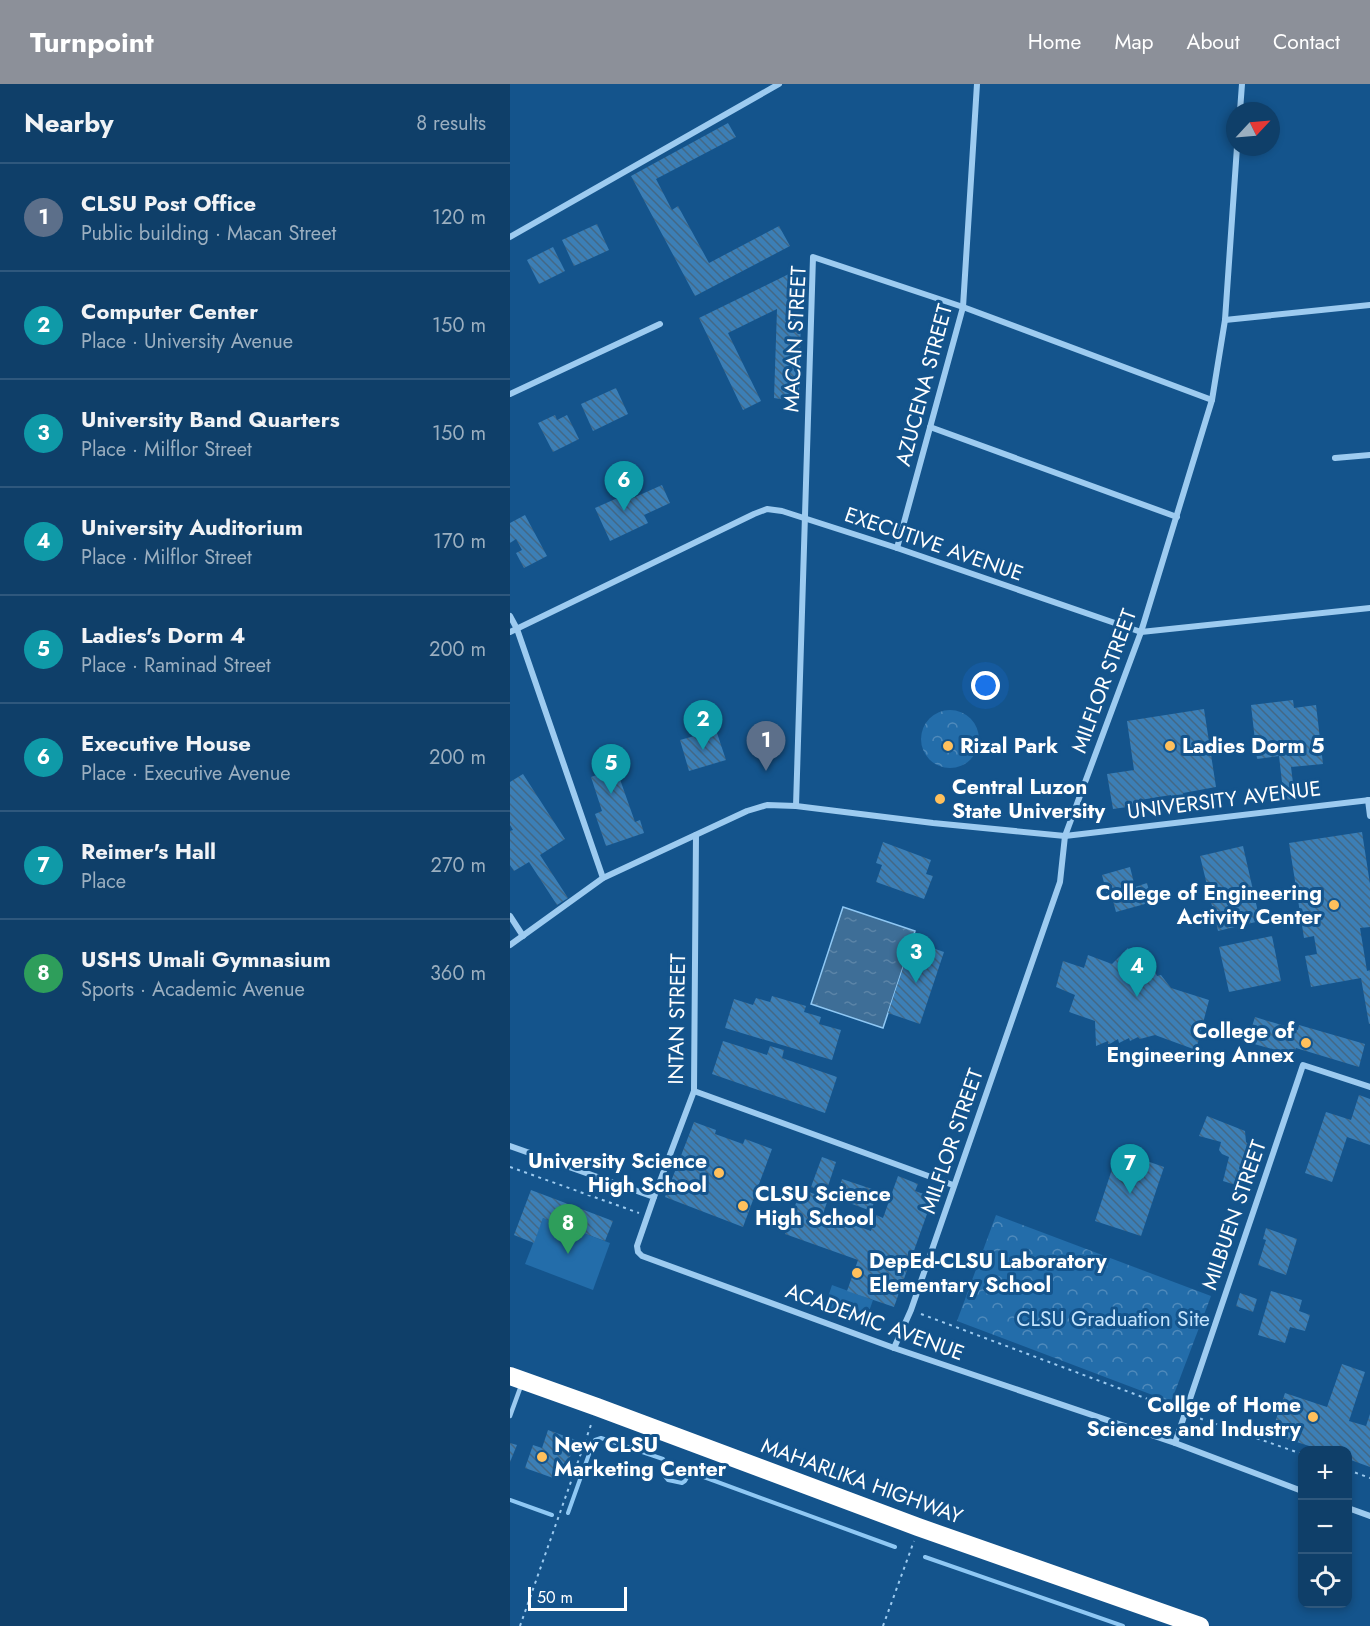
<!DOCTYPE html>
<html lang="en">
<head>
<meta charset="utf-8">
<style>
  :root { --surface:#0f3f69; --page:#1d4a71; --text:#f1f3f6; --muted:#9bafc0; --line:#2f587d; --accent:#8c9099 }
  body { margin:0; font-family:Jost,sans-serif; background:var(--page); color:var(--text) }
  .controls { position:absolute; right:18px; bottom:18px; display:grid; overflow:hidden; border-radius:12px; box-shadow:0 3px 9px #0003 }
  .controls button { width:54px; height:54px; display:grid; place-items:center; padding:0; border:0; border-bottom:2px solid var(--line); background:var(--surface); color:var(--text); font:30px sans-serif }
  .compass { position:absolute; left:716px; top:18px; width:54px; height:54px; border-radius:50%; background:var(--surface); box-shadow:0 3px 9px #0003; rotate:64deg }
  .scale { position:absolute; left:18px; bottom:15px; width:99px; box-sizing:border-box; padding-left:6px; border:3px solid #fff; border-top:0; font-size:16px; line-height:21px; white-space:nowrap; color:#fff; -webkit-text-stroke:4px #14548c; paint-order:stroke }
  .you { position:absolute; left:476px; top:602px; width:21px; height:21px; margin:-15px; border:4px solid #fff; border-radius:50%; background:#1a73e8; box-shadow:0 0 0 9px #1a73e833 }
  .badge { display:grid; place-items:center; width:39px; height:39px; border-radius:50%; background:var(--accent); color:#fff; font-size:20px; font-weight:700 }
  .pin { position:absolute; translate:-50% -50px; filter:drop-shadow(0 2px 3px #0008) }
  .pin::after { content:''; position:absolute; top:32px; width:21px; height:18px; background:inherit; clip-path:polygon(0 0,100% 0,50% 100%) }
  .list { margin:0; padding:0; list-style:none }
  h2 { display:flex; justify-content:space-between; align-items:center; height:78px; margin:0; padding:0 24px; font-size:26px }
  h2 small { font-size:20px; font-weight:400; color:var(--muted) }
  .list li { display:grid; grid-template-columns:39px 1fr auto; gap:18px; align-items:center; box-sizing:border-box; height:108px; padding:0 24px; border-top:2px solid var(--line) }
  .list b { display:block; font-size:22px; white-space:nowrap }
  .list p { margin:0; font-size:20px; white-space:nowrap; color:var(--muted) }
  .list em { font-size:20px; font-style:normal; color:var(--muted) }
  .icon { flex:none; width:33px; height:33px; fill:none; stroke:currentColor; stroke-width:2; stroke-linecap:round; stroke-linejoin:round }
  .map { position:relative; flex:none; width:860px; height:1542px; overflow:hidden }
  header { display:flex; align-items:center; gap:36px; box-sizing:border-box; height:84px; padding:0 30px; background:var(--accent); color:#fff }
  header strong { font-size:28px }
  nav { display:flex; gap:33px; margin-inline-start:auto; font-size:21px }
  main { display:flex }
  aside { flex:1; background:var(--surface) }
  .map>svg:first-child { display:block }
</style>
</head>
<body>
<header>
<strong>Turnpoint</strong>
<nav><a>Home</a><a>Map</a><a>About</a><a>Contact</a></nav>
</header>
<main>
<aside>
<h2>Nearby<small>8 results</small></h2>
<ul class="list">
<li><span class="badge" style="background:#5c6f8a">1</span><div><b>CLSU Post Office</b><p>Public building · Macan Street</p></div><em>120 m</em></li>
<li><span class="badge" style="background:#0f9aa8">2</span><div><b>Computer Center</b><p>Place · University Avenue</p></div><em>150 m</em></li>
<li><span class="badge" style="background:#0f9aa8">3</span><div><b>University Band Quarters</b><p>Place · Milflor Street</p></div><em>150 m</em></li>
<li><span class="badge" style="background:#0f9aa8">4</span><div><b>University Auditorium</b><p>Place · Milflor Street</p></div><em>170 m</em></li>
<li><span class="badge" style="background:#0f9aa8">5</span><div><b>Ladies's Dorm 4</b><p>Place · Raminad Street</p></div><em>200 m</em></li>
<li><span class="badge" style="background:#0f9aa8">6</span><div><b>Executive House</b><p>Place · Executive Avenue</p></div><em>200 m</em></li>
<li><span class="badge" style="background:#0f9aa8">7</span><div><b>Reimer's Hall</b><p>Place</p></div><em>270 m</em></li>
<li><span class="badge" style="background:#2e9e5b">8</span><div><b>USHS Umali Gymnasium</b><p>Sports · Academic Avenue</p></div><em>360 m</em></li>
</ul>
</aside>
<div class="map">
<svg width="860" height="1542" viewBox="0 0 860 1542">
  <defs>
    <pattern id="park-crowns" width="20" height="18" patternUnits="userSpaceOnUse" patternTransform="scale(1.5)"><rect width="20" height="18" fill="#236daa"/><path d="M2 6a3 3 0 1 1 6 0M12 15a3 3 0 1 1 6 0" fill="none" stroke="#4f8abb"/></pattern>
    <pattern id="water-ripples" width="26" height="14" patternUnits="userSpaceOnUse" patternTransform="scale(1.5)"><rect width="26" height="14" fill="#3e6e97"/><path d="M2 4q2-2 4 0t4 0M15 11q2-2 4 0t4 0" fill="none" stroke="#5b84a7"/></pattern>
    <pattern id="building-back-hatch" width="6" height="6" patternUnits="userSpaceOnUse" patternTransform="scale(1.5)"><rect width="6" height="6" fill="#3c7fb6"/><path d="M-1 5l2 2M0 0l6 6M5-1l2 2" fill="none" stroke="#436886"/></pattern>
  </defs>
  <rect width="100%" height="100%" fill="#14548c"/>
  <g fill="url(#park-crowns)">
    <circle cx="440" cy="655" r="29"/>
    <path d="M 486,1131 L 701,1212 L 661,1318 L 447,1237 Z"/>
  </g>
  <g fill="#236daa">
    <path d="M 33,1134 L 100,1159 L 83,1206 L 15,1180 Z"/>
    <path d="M 322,1201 L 363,1216 L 355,1239 L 314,1225 Z"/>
  </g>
  <path fill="url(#water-ripples)" stroke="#8fc8f4" stroke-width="1.5" d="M 333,823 L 405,847 L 373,944 L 301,920 Z"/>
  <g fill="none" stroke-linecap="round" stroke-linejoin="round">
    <g stroke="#8fc8f4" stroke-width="4">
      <path d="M 0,1416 L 42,1431"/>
      <path d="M 58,1429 L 83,1359 L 85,1356 L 91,1354 L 153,1375 L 156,1380 L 154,1391 L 158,1396 L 172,1399 L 175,1397 L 179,1390 L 183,1389 L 385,1463"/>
      <path d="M 415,1473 L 613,1542"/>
    </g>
  </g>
  <g fill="url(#building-back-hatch)">
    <path d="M 218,39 L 226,53 L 146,95 L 162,126 L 168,122 L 199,179 L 269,142 L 280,162 L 185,212 L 121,92 Z"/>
    <path d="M 87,140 L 99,166 L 64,182 L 52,156 Z"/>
    <path d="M 43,163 L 55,187 L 29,200 L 17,176 Z"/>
    <path d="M 289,185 L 292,192 L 289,318 L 264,314 L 267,225 L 218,249 L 251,317 L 233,326 L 189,234 Z"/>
    <path d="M 106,304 L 118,330 L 83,347 L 71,320 Z"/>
    <path d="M 45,331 L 47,336 L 57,331 L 69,355 L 43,368 L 28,339 Z"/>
    <path d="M 152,401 L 160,419 L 134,431 L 138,439 L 100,457 L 85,424 L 121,408 L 123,414 Z"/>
    <path d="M 15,431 L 37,472 L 14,484 L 6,469 L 12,466 L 6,455 L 0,459 L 0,439 Z"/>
    <path d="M 783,616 L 784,624 L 806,621 L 813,680 L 781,683 L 785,715 L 774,716 L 769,672 L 747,675 L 741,621 Z"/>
    <path d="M 694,625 L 706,703 L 673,709 L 675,723 L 663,725 L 661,711 L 630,716 L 631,721 L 603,725 L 597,690 L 624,686 L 617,637 Z"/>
    <path d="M 206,646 L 216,676 L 179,687 L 170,656 Z"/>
    <path d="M 106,684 L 125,738 L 130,736 L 134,749 L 96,762 L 85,730 L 92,727 L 81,693 Z"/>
    <path d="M 13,690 L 55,755 L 30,771 L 58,814 L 47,821 L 19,778 L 4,787 L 0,781 L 0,747 L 3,746 L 0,741 L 0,698 Z"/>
    <path d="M 852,748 L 860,800 L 860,843 L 850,844 L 857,887 L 860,886 L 860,940 L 859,940 L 851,894 L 801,903 L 795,872 L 807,870 L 804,852 L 794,854 L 779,759 Z"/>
    <path d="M 373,758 L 421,776 L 416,790 L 423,792 L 414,815 L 366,798 L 372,781 L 366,779 Z"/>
    <path d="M 733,762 L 750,837 L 708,847 L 690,772 Z"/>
    <path d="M 620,783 L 625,803 L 637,799 L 642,818 L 606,828 L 602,813 L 598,814 L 592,791 Z"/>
    <path d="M 762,852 L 771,897 L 719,908 L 709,863 Z"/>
    <path d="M 402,857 L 434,868 L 410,940 L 378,929 Z"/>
    <path d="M 618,864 L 623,873 L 627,869 L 632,878 L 635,876 L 640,884 L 643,883 L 647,892 L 651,891 L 661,904 L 699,916 L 686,966 L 645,951 L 630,955 L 628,953 L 620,957 L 619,954 L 609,959 L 608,955 L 598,961 L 598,957 L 586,962 L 585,937 L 559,928 L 565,911 L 546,903 L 553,877 L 574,884 L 578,871 L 602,880 Z"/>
    <path d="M 262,912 L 296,922 L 294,928 L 311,933 L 309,940 L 331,946 L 322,976 L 215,944 L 224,915 L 243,921 L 246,914 L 260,918 Z"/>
    <path d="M 745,933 L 788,946 L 789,941 L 855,960 L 849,983 L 786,964 L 784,971 L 737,958 Z"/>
    <path d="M 213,957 L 257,971 L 260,962 L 274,966 L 272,974 L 327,993 L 315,1029 L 202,990 Z"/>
    <path d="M 849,1011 L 860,1015 L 860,1061 L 837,1053 L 822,1098 L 795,1089 L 816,1028 L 841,1036 Z"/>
    <path d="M 697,1032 L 735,1047 L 736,1058 L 744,1065 L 732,1103 L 713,1097 L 719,1073 L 712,1070 L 709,1066 L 711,1058 L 689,1052 Z"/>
    <path d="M 184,1038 L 206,1046 L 205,1050 L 233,1060 L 235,1055 L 262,1065 L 233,1143 L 155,1113 Z"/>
    <path d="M 608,1067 L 654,1083 L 631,1152 L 585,1137 Z"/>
    <path d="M 312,1073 L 326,1078 L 316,1108 L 301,1103 Z"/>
    <path d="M 388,1092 L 408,1100 L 405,1107 L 423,1113 L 384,1223 L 337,1207 L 348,1176 L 275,1150 L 291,1105 L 318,1115 L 313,1130 L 361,1147 L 366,1131 L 373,1134 Z"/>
    <path d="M 332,1095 L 368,1107 L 361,1127 L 326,1114 Z"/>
    <path d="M 21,1106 L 103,1137 L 95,1157 L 33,1134 L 24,1159 L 4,1151 Z"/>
    <path d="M 756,1144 L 787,1155 L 776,1191 L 748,1181 L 756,1156 L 753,1155 Z"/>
    <path d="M 761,1207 L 792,1216 L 789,1227 L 800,1231 L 795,1247 L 780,1243 L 775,1259 L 748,1251 Z"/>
    <path d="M 730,1209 L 747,1215 L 743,1228 L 726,1222 Z"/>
    <path d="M 832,1280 L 855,1288 L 839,1337 L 856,1342 L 860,1330 L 860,1383 L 838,1375 L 838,1366 L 812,1366 L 761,1350 L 775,1309 L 817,1323 Z"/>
    <path d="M 38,1346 L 66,1356 L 56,1384 L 51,1382 L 46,1395 L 15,1384 L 23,1361 L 32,1364 Z"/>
    <path d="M 0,1359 L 7,1361 L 0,1378 Z"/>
  </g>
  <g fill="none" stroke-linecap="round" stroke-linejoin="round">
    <g stroke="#9dcbf0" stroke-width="2" stroke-dasharray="3 4.5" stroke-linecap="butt">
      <path d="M 0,1083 L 129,1129"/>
      <path d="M 411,1230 L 667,1326"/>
      <path d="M 683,1332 L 792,1370"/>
      <path d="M 838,1386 L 860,1394"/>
      <path d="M 10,1542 L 82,1338"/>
      <path d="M 373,1542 L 404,1457"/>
    </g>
    <path stroke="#9dcbf0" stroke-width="4.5" d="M 0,1332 L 12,1299"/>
    <g stroke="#9dcbf0" stroke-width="6">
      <path d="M 730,27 L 732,0"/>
      <path d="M 0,153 L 269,0"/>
      <path d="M 715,236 L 860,221"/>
      <path d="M 0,310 L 150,240"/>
      <path d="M 420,343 L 667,433"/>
      <path d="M 825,374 L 860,371"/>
      <path d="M 387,464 L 453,223 L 467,0"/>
      <path d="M 0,532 L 7,545 L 93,794"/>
      <path d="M 0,548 L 244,430 L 257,425 L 272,427 L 387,464 L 631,548 L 860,524"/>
      <path d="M 858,716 L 860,732"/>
      <path d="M 286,722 L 303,173 L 453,223 L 702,316"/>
      <path d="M 0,832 L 13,852"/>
      <path d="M 0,861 L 93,794 L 237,727 L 257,721 L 286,722 L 423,739 L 555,752 L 860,716"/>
      <path d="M 184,1007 L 443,1101"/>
      <path d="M 0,1062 L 144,1113 L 127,1162 L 128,1168 L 132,1172 L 384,1264 L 665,1359 L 792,1407"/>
      <path d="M 144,1113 L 184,1007 L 186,751"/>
      <path d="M 384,1264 L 401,1226 L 550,798 L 555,752 L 631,548 L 702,316 L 715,236 L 727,63"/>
      <path d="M 665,1359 L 793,981 L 860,1003"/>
      <path d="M 838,1424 L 860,1432"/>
    </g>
    <path stroke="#fff" stroke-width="18" d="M 0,1292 L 87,1323 L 408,1443 L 690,1542"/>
  </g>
  <g fill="#ffc05c" stroke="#14548c" stroke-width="2">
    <circle cx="438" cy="662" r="6"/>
    <circle cx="660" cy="662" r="6"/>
    <circle cx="430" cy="715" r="6"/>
    <circle cx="824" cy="821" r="6"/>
    <circle cx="796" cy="959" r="6"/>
    <circle cx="209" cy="1089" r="6"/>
    <circle cx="233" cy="1122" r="6"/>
    <circle cx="347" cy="1189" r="6"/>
    <circle cx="803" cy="1333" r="6"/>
    <circle cx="32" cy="1373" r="6"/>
  </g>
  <g text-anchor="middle" stroke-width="6" stroke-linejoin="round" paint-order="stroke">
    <g font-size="21" fill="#fff" stroke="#14548c">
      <text transform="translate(285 255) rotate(-87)" y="7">MACAN STREET</text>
      <text transform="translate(414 301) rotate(-75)" y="7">AZUCENA STREET</text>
      <text transform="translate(424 460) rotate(19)" y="7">EXECUTIVE AVENUE</text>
      <text transform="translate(594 597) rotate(-70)" y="7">MILFLOR STREET</text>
      <text transform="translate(714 716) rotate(-7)" y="7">UNIVERSITY AVENUE</text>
      <text transform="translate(167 935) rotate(-89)" y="7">INTAN STREET</text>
      <text transform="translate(442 1057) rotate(-71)" y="7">MILFLOR STREET</text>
      <text transform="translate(724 1131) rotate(-71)" y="7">MILBUEN STREET</text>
      <text transform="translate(365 1238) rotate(20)" y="7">ACADEMIC AVENUE</text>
      <text transform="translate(352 1397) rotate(20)" y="7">MAHARLIKA HIGHWAY</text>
    </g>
    <g font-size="21" font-weight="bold" fill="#fff" stroke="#14548c" text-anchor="start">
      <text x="450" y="669">Rizal Park</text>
      <text x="672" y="669">Ladies Dorm 5</text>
      <text x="442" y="710">Central Luzon<tspan x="442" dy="24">State University</tspan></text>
      <text x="812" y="816" text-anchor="end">College of Engineering<tspan x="812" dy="24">Activity Center</tspan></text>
      <text x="784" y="954" text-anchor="end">College of<tspan x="784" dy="24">Engineering Annex</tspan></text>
      <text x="197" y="1084" text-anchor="end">University Science<tspan x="197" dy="24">High School</tspan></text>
      <text x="245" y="1117">CLSU Science<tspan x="245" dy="24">High School</tspan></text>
      <text x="359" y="1184">DepEd-CLSU Laboratory<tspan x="359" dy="24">Elementary School</tspan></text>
      <text x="791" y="1328" text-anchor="end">Collge of Home<tspan x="791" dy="24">Sciences and Industry</tspan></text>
      <text x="44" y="1368">New CLSU<tspan x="44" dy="24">Marketing Center</tspan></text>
    </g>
    <g font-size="21" fill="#c3e3fc" stroke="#14548c">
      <text x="603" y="1242">CLSU Graduation Site</text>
    </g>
  </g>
</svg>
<div class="controls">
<button>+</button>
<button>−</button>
<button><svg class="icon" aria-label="locate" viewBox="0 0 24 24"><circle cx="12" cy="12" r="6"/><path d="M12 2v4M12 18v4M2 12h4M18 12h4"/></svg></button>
</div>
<svg class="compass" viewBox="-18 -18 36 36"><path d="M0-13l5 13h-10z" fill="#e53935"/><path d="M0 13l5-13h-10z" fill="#9bafc0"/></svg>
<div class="scale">50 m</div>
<div class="you"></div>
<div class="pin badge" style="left:256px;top:687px;background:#5c6f8a">1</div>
<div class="pin badge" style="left:193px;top:666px;background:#0f9aa8">2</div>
<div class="pin badge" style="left:406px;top:899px;background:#0f9aa8">3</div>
<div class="pin badge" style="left:627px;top:913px;background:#0f9aa8">4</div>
<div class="pin badge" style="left:101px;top:710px;background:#0f9aa8">5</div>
<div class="pin badge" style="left:114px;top:427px;background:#0f9aa8">6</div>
<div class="pin badge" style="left:620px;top:1110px;background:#0f9aa8">7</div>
<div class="pin badge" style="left:58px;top:1170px;background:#2e9e5b">8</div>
</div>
</main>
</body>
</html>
